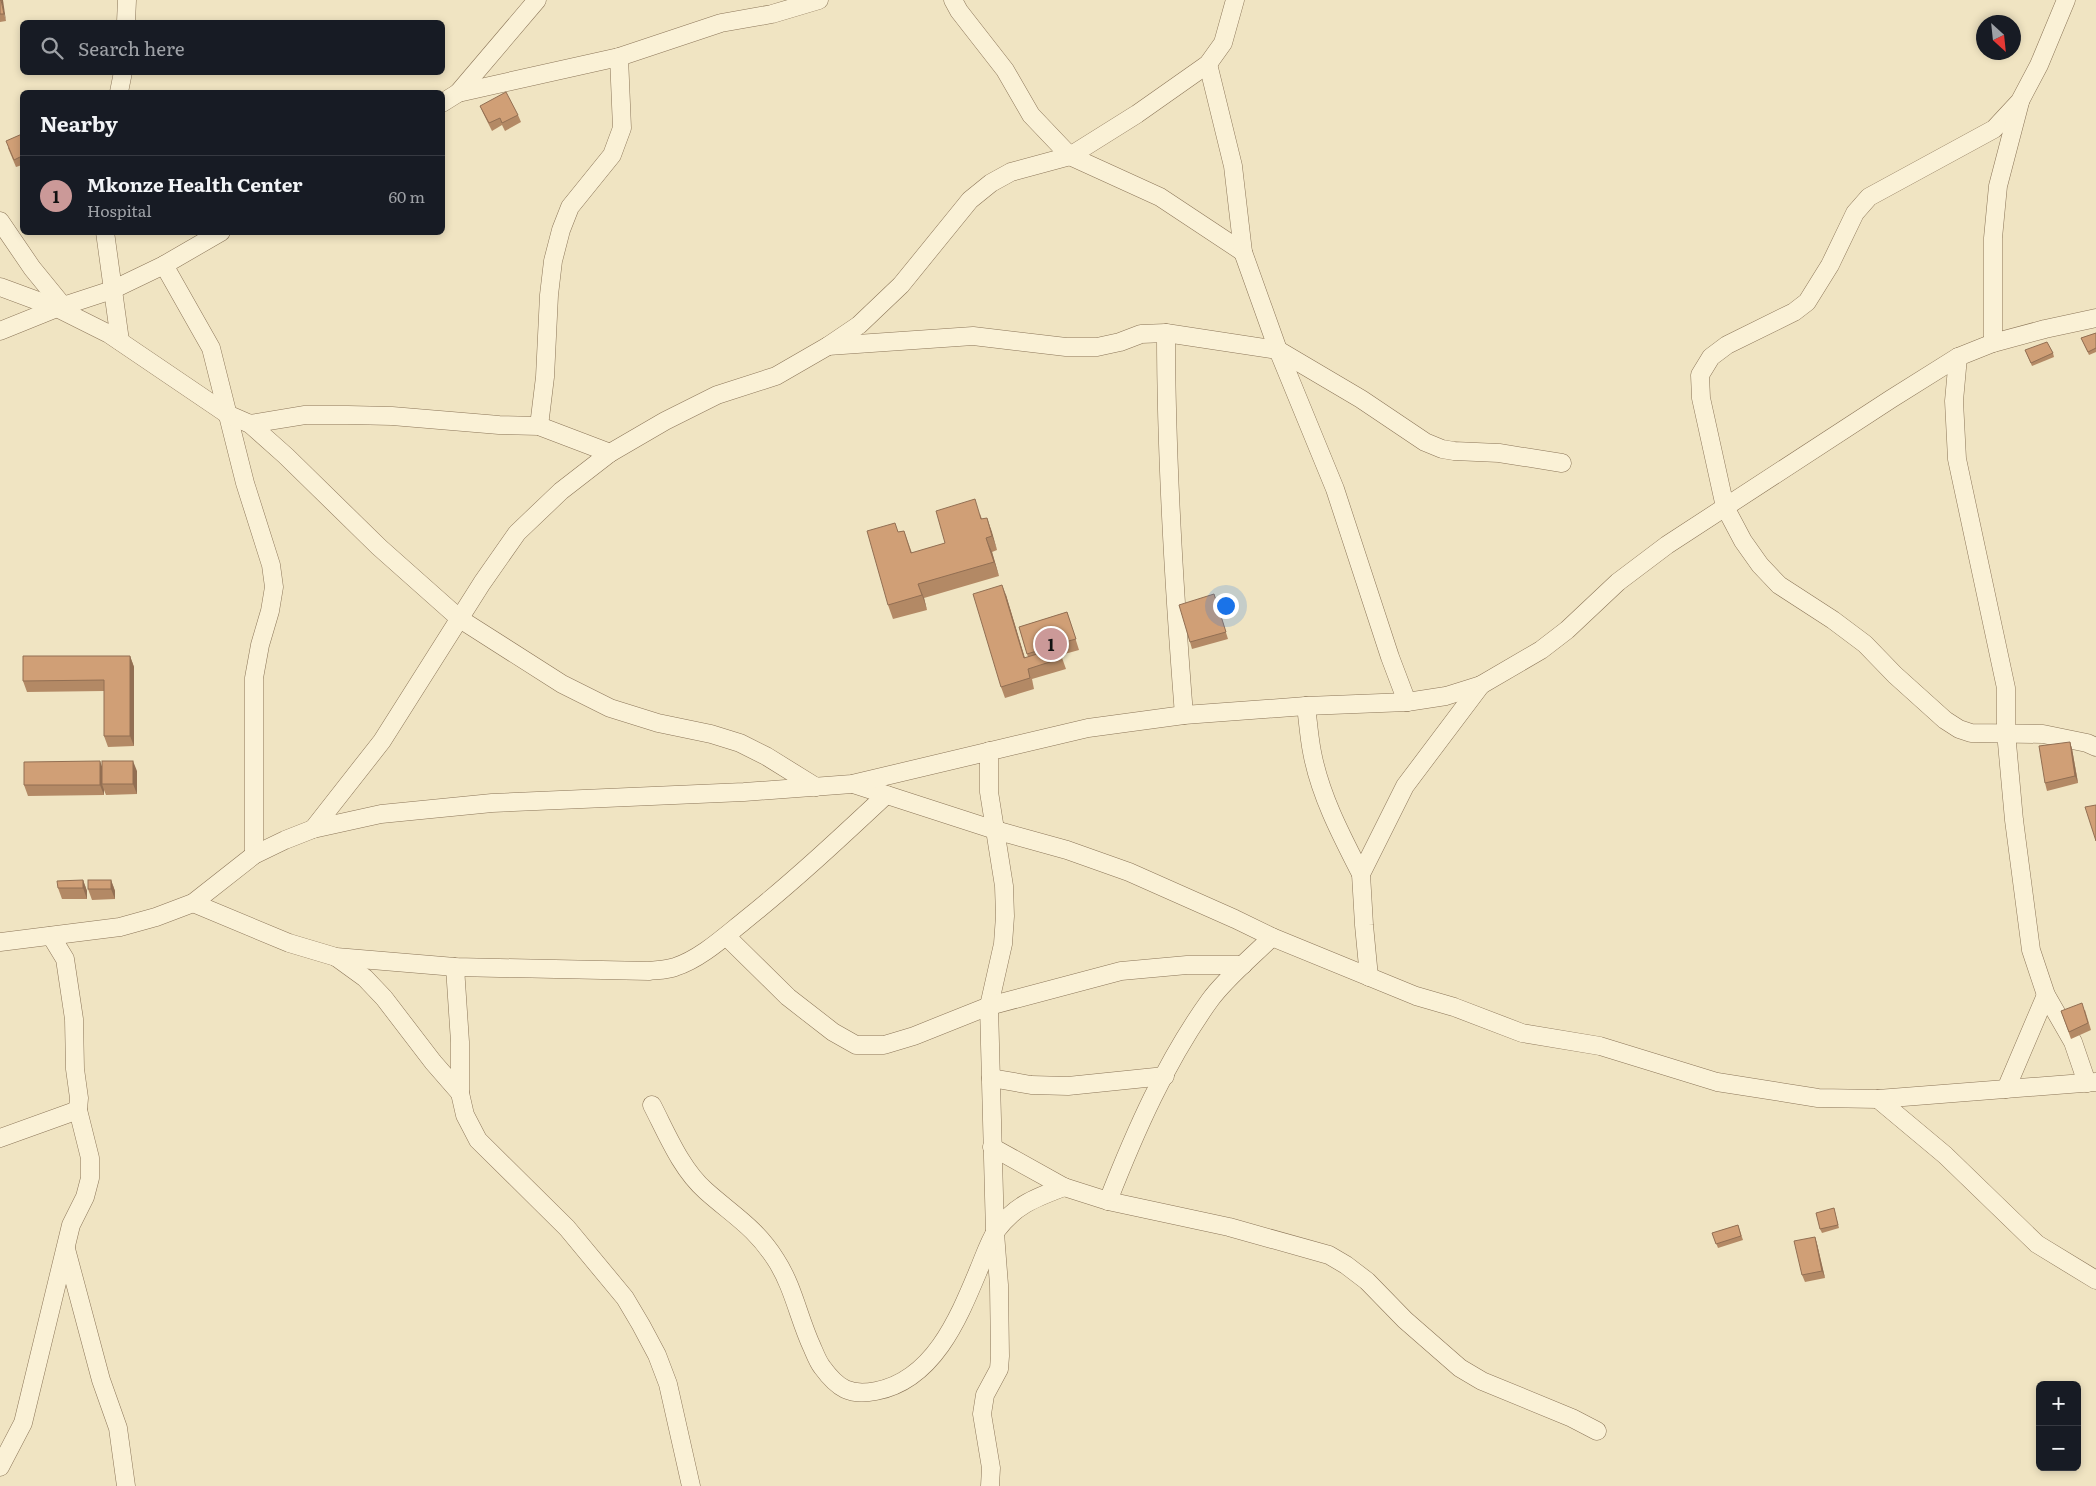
<!DOCTYPE html>
<html lang="en">
<head>
<meta charset="utf-8">
<style>
  :root { --surface:#171b24; --page:#20242c; --text:#f1f3f6; --muted:#9ea1a6; --line:#363941; --accent:#cb9998 }
  body { margin:0; font-family:Literata,serif; background:var(--page); color:var(--text) }
  .controls { position:absolute; right:15px; bottom:15px; display:grid; overflow:hidden; border-radius:8px; box-shadow:0 2px 8px #0003 }
  .controls button { width:45px; height:45px; display:grid; place-items:center; padding:0; border:0; border-bottom:1px solid var(--line); background:var(--surface); color:var(--text); font:25px sans-serif }
  .compass { position:absolute; left:1976px; top:15px; width:45px; height:45px; border-radius:50%; background:var(--surface); box-shadow:0 2px 8px #0003; rotate:153deg }
  .you { position:absolute; left:1225px; top:605px; width:18px; height:18px; margin:-12px; border:4px solid #fff; border-radius:50%; background:#1a73e8; box-shadow:0 0 0 8px #1a73e833 }
  .badge { display:grid; place-items:center; width:32px; height:32px; border-radius:50%; background:var(--accent); color:#111; font-size:16px; font-weight:700 }
  .pin { position:absolute; translate:-50% -50%; border:2px solid #fff; box-shadow:0 1px 5px #0006 }
  .list { margin:0; padding:0; list-style:none }
  h2 { display:flex; justify-content:space-between; align-items:center; height:65px; margin:0; padding:0 20px; font-size:21px }
  h2 small { font-size:16px; font-weight:400; color:var(--muted) }
  .list li { display:grid; grid-template-columns:32px 1fr auto; gap:15px; align-items:center; box-sizing:border-box; height:80px; padding:0 20px; border-top:1px solid var(--line) }
  .list b { display:block; font-size:19px; white-space:nowrap }
  .list p { margin:0; font-size:16px; white-space:nowrap; color:var(--muted) }
  .list em { font-size:16px; font-style:normal; color:var(--muted) }
  .icon { flex:none; width:28px; height:28px; fill:none; stroke:currentColor; stroke-width:2; stroke-linecap:round; stroke-linejoin:round }
  .map { position:relative; flex:none; width:2096px; height:1486px; overflow:hidden }
  .search { position:absolute; background:var(--surface); box-shadow:0 2px 8px #0003; left:20px; top:20px; width:425px; height:55px; display:flex; align-items:center; gap:12px; box-sizing:border-box; padding:0 18px; border-radius:8px; color:var(--muted); font-size:19px }
  .panel { position:absolute; background:var(--surface); box-shadow:0 2px 8px #0003; left:20px; top:90px; width:425px; height:145px; border-radius:8px }
  .map>svg:first-child { display:block }
</style>
</head>
<body>
<div class="map">
<svg width="2096" height="1486" viewBox="0 0 2096 1486">
  <rect width="100%" height="100%" fill="#f0e4c2"/>
  <g fill="none" stroke-linecap="round" stroke-linejoin="round">
    <defs>
      <g id="street">
        <path d="M 953,0 L 959,11 L 1005,70 L 1031,115 L 1070,156 L 1160,197 L 1243,252"/>
        <path d="M 2066,0 L 2039,65 L 2020,101 L 1994,129 L 1869,197 L 1855,213 L 1830,265 L 1807,302 L 1794,312 L 1727,345 L 1711,357 L 1700,375 L 1701,398 L 1725,507 L 1743,541 L 1760,565 L 1779,585 L 1833,620 L 1865,644 L 1895,675 L 1945,720 L 1959,729 L 1971,733 L 2043,734 L 2087,743 L 2096,747"/>
        <path d="M 126,22 L 127,0"/>
        <path d="M 1208,64 L 1233,166 L 1243,252 L 1278,350 L 1335,489 L 1390,657 L 1407,702"/>
        <path d="M 119,92 L 123,72"/>
        <path d="M 458,93 L 537,0"/>
        <path d="M 442,103 L 458,93 L 619,57 L 721,23 L 772,14 L 819,0"/>
        <path d="M 0,221 L 32,268 L 63,306"/>
        <path d="M 105,232 L 120,341"/>
        <path d="M 164,265 L 211,348 L 245,483 L 271,565 L 274,587 L 270,611 L 260,645 L 254,678 L 254,855"/>
        <path d="M 0,287 L 57,308 L 109,334 L 227,414 L 250,424 L 286,456 L 379,547 L 460,619 L 562,684 L 610,708 L 658,723 L 711,734 L 740,743 L 766,756 L 816,787"/>
        <path d="M 0,331 L 57,308 L 112,290 L 164,265 L 221,232"/>
        <path d="M 1166,333 C 1166,460 1174,588 1184,715"/>
        <path d="M 1993,343 L 1993,238 L 1998,186 L 2020,102"/>
        <path d="M 828,346 L 973,336 L 1066,347 L 1097,347 L 1120,342 L 1141,334 L 1166,333 L 1278,350 L 1361,399 L 1425,442 L 1442,449 L 1454,451 L 1499,453 L 1562,463"/>
        <path d="M 1958,357 L 1954,401 L 1957,459 L 2006,688 L 2006,732 L 2014,820 L 2031,950 L 2046,995 L 2073,1042 L 2087,1083"/>
        <path d="M 250,424 L 305,415 L 348,415 L 392,416 L 499,425 L 539,426 L 610,453"/>
        <path d="M 539,426 L 545,377 L 549,295 L 553,261 L 561,230 L 570,207 L 612,155 L 622,128 L 619,57"/>
        <path d="M 1306,706 C 1308,721 1309,737 1312,752 C 1320,795 1341,835 1361,874"/>
        <path d="M 989,751 L 989,792 L 1004,886 L 1005,916 L 1003,944 L 989,1006 L 995,1233 L 999,1285 L 1000,1356 L 999,1369 L 985,1395 L 982,1414 L 991,1468 L 990,1486"/>
        <path d="M 853,784 L 995,830 L 1067,850 L 1129,872 L 1235,919 L 1272,937 L 1416,996 L 1454,1007 L 1522,1033 L 1600,1046 L 1717,1082 L 1818,1098 L 1878,1099 L 2096,1082"/>
        <path d="M 313,829 L 382,741 L 482,583 L 517,533 L 561,491 L 610,453 L 665,421 L 717,395 L 776,376 L 828,346 L 859,325 L 901,285 L 970,200 L 991,183 L 1011,172 L 1070,156 L 1137,114 L 1208,64 L 1223,43 L 1235,0"/>
        <path d="M 193,903 L 289,943 L 336,957 L 455,967 L 649,971 C 657,970 667,970 675,967 C 700,959 724,937 744,921 C 794,881 840,838 886,795"/>
        <path d="M 726,936 L 788,997 L 833,1032 L 856,1045 L 884,1045 L 914,1036 L 989,1006 L 1121,971 L 1187,965 L 1243,965"/>
        <path d="M 0,942 L 120,927 L 156,917 L 193,903 L 254,855 L 285,840 L 313,829 L 381,814 L 492,803 L 744,792 L 852,784 L 1088,728 L 1184,715 L 1306,706 L 1407,702 L 1446,696 L 1481,685 L 1541,650 L 1567,630 L 1618,582 L 1667,545 L 1891,399 L 1958,357 L 1993,343 L 2045,329 L 2096,318"/>
        <path d="M 336,957 L 365,978 L 384,998 L 433,1062 L 460,1093"/>
        <path d="M 455,967 L 460,1042 L 460,1093 L 465,1115 L 478,1140 L 567,1228 L 625,1298 L 641,1325 L 657,1355 L 668,1384 L 691,1486"/>
        <path d="M 1369,977 L 1364,925 L 1361,874 L 1405,786 L 1481,685"/>
        <path d="M 991,1078 L 1031,1085 L 1068,1086 L 1165,1076"/>
        <path d="M 2006,1089 L 2046,995"/>
        <path d="M 1878,1099 L 1945,1155 L 2037,1244 L 2096,1280"/>
        <path d="M 652,1105 C 667,1134 681,1169 706,1191 C 734,1216 755,1227 776,1260 C 793,1286 799,1319 812,1347 C 815,1354 818,1362 822,1367 C 838,1389 850,1396 876,1391 C 934,1380 959,1317 979,1269 C 984,1257 989,1242 996,1231 C 1015,1205 1035,1198 1064,1187"/>
        <path d="M 0,1138 L 78,1110"/>
        <path d="M 992,1147 L 1064,1187 L 1108,1201 L 1229,1227 L 1329,1255 L 1346,1265 L 1367,1281 L 1405,1320 L 1460,1368 L 1482,1381 L 1572,1418 L 1597,1431"/>
        <path d="M 1108,1201 C 1135,1132 1166,1061 1210,1000 C 1226,978 1252,957 1272,937"/>
        <path d="M 66,1249 L 101,1380 L 118,1428 L 126,1486"/>
        <path d="M 0,1467 L 23,1423 L 71,1225 L 85,1197 L 90,1178 L 90,1158 L 78,1110 L 79,1098 L 75,1069 L 74,1019 L 65,959 L 51,936"/>
      </g>
    </defs>
    <use href="#street" stroke="#8b7558" stroke-width="19"/>
    <use href="#street" stroke="#faf1d6" stroke-width="18"/>
  </g>
  <g fill="#b38965">
    <path d="M 0,0 L 6,21 L 0,22 Z"/>
    <path d="M 480,106 L 518,115 L 521,122 L 505,131 L 502,125 L 492,131 L 483,113 Z"/>
    <path d="M 22,134 L 22,165 L 16,167 L 8,148 Z"/>
    <path d="M 2096,333 L 2096,352 L 2089,355 L 2081,338 Z"/>
    <path d="M 2025,350 L 2053,353 L 2054,357 L 2032,366 Z"/>
    <path d="M 980,514 L 982,519 L 987,518 L 997,550 L 992,552 L 999,576 L 924,598 L 927,610 L 893,619 L 888,605 L 899,532 L 904,531 L 912,553 L 945,543 Z"/>
    <path d="M 1214,594 L 1228,639 L 1192,649 L 1190,642 Z"/>
    <path d="M 1006,595 L 1025,658 L 1028,657 L 1019,627 L 1067,612 L 1079,650 L 1061,655 L 1066,669 L 1032,679 L 1034,689 L 1005,698 L 1001,687 Z"/>
    <path d="M 130,656 L 134,667 L 134,746 L 108,747 L 104,736 L 104,691 L 27,692 L 23,681 Z"/>
    <path d="M 2070,742 L 2072,749 L 2078,783 L 2047,791 L 2045,783 Z"/>
    <path d="M 102,766 L 137,771 L 137,794 L 106,795 L 104,790 L 104,795 L 28,796 L 24,785 Z"/>
    <path d="M 83,880 L 87,891 L 87,899 L 62,899 L 58,888 Z"/>
    <path d="M 111,880 L 115,891 L 115,899 L 92,900 L 88,889 Z"/>
    <path d="M 2085,1010 L 2091,1030 L 2071,1039 L 2061,1011 Z"/>
    <path d="M 1834,1208 L 1839,1228 L 1822,1233 L 1820,1229 Z"/>
    <path d="M 1738,1225 L 1743,1240 L 1718,1248 L 1712,1233 Z"/>
    <path d="M 1815,1237 L 1817,1244 L 1825,1278 L 1805,1282 L 1802,1275 Z"/>
  </g>
  <g fill="#926f53">
    <path d="M 1,0 L 3,0 L 6,21 L 4,14 Z"/>
    <path d="M 987,518 L 992,532 L 997,550 L 992,536 Z"/>
    <path d="M 986,538 L 992,552 L 999,576 L 994,562 Z"/>
    <path d="M 918,584 L 924,598 L 927,610 L 922,595 Z"/>
    <path d="M 1002,585 L 1006,595 L 1028,669 L 1024,658 Z"/>
    <path d="M 130,656 L 134,667 L 134,746 L 130,736 Z"/>
    <path d="M 2070,742 L 2072,749 L 2078,783 L 2075,776 Z"/>
    <path d="M 100,761 L 104,772 L 102,784 L 104,790 L 104,795 L 100,785 Z"/>
    <path d="M 133,761 L 137,771 L 137,794 L 133,784 Z"/>
    <path d="M 83,880 L 87,891 L 87,899 L 83,888 Z"/>
    <path d="M 111,880 L 115,891 L 115,899 L 111,889 Z"/>
    <path d="M 1815,1237 L 1817,1244 L 1825,1278 L 1822,1271 Z"/>
  </g>
  <g fill="#d09f76" stroke="#926f53">
    <path d="M 0,0 L 1,0 L 4,14 L 0,14 Z"/>
    <path d="M 506,92 L 518,115 L 502,123 L 500,118 L 489,123 L 480,106 Z"/>
    <path d="M 22,134 L 22,156 L 14,160 L 6,141 Z"/>
    <path d="M 2096,333 L 2096,348 L 2088,352 L 2081,338 Z"/>
    <path d="M 2047,342 L 2053,353 L 2031,363 L 2025,350 Z"/>
    <path d="M 975,499 L 981,519 L 987,518 L 992,536 L 986,538 L 994,562 L 918,584 L 922,595 L 888,605 L 867,531 L 895,523 L 898,532 L 904,531 L 911,553 L 945,543 L 936,511 Z"/>
    <path d="M 1002,585 L 1024,658 L 1047,651 L 1046,648 L 1027,654 L 1019,627 L 1067,612 L 1076,639 L 1057,644 L 1062,658 L 1028,669 L 1030,678 L 1001,687 L 973,594 Z"/>
    <path d="M 1214,594 L 1226,632 L 1190,642 L 1179,605 Z"/>
    <path d="M 23,656 L 130,656 L 130,736 L 104,736 L 104,680 L 23,681 Z"/>
    <path d="M 2070,742 L 2075,776 L 2045,783 L 2039,746 Z"/>
    <path d="M 100,761 L 100,785 L 24,785 L 24,762 Z"/>
    <rect x="102" y="761" width="31" height="23"/>
    <path d="M 2096,805 L 2096,841 L 2085,807 Z"/>
    <path d="M 83,880 L 83,888 L 58,888 L 57,881 Z"/>
    <rect x="88" y="880" width="23" height="9"/>
    <path d="M 2082,1003 L 2088,1023 L 2069,1032 L 2061,1011 Z"/>
    <path d="M 1834,1208 L 1838,1225 L 1820,1229 L 1816,1213 Z"/>
    <path d="M 1738,1225 L 1741,1236 L 1716,1244 L 1712,1233 Z"/>
    <path d="M 1815,1237 L 1822,1271 L 1802,1275 L 1794,1241 Z"/>
  </g>
</svg>
<div class="controls">
<button>+</button>
<button>−</button>
</div>
<svg class="compass" viewBox="-18 -18 36 36"><path d="M0-13l5 13h-10z" fill="#e53935"/><path d="M0 13l5-13h-10z" fill="#9ea1a6"/></svg>
<div class="you"></div>
<div class="pin badge" style="left:1051px;top:644px">1</div>
<div class="search"><svg class="icon" aria-label="search" viewBox="0 0 24 24"><circle cx="10" cy="10" r="6"/><path d="M15 15l6 6"/></svg>Search here</div>
<section class="panel">
<h2>Nearby<small></small></h2>
<ul class="list">
<li><span class="badge">1</span><div><b>Mkonze Health Center</b><p>Hospital</p></div><em>60 m</em></li>
</ul>
</section>
</div>
</body>
</html>
